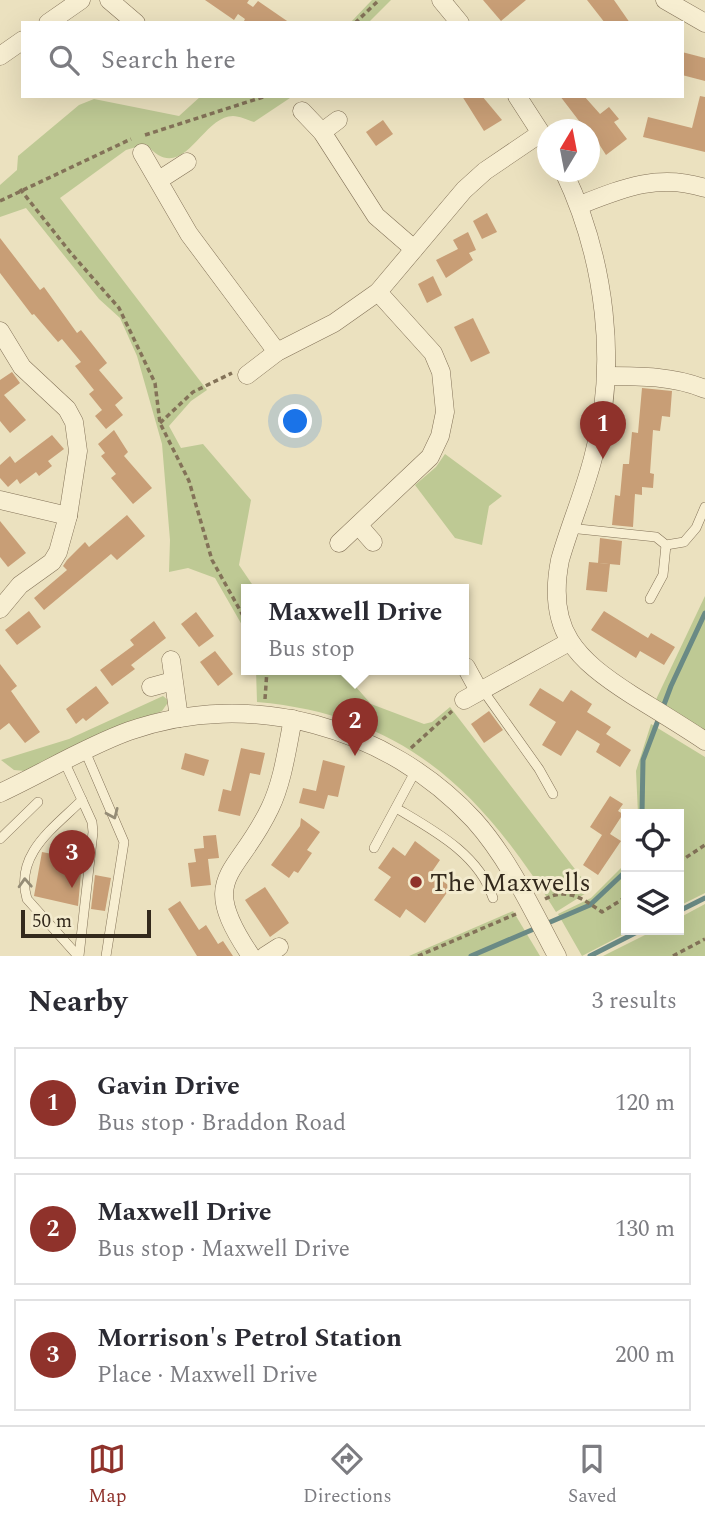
<!DOCTYPE html>
<html lang="en">
<head>
<meta charset="utf-8">
<style>
  :root { --surface:#fff; --page:#f2f2f3; --text:#2b2b33; --muted:#7c7c81; --line:#e1e1e2; --accent:#8f322b }
  body { margin:0; font-family:Spectral,serif; background:var(--page); color:var(--text) }
  .controls { position:absolute; right:21px; bottom:21px; display:grid; overflow:hidden; border-radius:0px; box-shadow:0 7px 28px #0002 }
  .controls button { width:63px; height:63px; display:grid; place-items:center; padding:0; border:0; border-bottom:2px solid var(--line); background:var(--surface); color:var(--text); font:35px sans-serif }
  .compass { position:absolute; left:537px; top:119px; width:63px; height:63px; border-radius:50%; background:var(--surface); box-shadow:0 7px 28px #0002; rotate:10deg }
  .scale { position:absolute; left:21px; bottom:18px; width:130px; box-sizing:border-box; padding-left:7px; border:4px solid #33291c; border-top:0; font-size:19px; line-height:24px; white-space:nowrap; color:#33291c; -webkit-text-stroke:5px #f3ebce; paint-order:stroke }
  .you { position:absolute; left:296px; top:422px; width:24px; height:24px; margin:-18px; border:5px solid #fff; border-radius:50%; background:#1a73e8; box-shadow:0 0 0 10px #1a73e833 }
  .badge { display:grid; place-items:center; width:46px; height:46px; border-radius:50%; background:var(--accent); color:#fff; font-size:23px; font-weight:700 }
  .pin { position:absolute; translate:-50% -58px; filter:drop-shadow(0 2px 4px #0008) }
  .pin::after { content:''; position:absolute; top:37px; width:24px; height:21px; background:inherit; clip-path:polygon(0 0,100% 0,50% 100%) }
  .popup { position:absolute; left:241px; top:584px; width:228px; height:91px; box-sizing:border-box; display:grid; place-content:center; border-radius:0px; background:var(--surface); filter:drop-shadow(0 2px 5px #0005); font-size:23px; white-space:nowrap; color:var(--muted) }
  .popup b { font-size:26px; color:var(--text) }
  .popup::after { content:''; position:absolute; left:50%; top:100%; margin-left:-14px; border:14px solid transparent; border-top-color:var(--surface) }
  .list { margin:0; padding:0; list-style:none }
  h2 { display:flex; justify-content:space-between; align-items:center; height:91px; margin:0; padding:0 28px; font-size:30px }
  h2 small { font-size:23px; font-weight:400; color:var(--muted) }
  .list li { display:grid; grid-template-columns:46px 1fr auto; gap:21px; align-items:center; box-sizing:border-box; height:112px; margin:0 14px 14px; padding:0 14px; border:2px solid var(--line); border-radius:0px }
  .list b { display:block; font-size:26px; white-space:nowrap }
  .list p { margin:0; font-size:23px; white-space:nowrap; color:var(--muted) }
  .list em { font-size:23px; font-style:normal; color:var(--muted) }
  .icon { flex:none; width:38px; height:38px; fill:none; stroke:currentColor; stroke-width:2; stroke-linecap:round; stroke-linejoin:round }
  .map { position:relative; flex:none; width:705px; height:956px; overflow:hidden }
  .search { position:absolute; background:var(--surface); box-shadow:0 7px 28px #0002; left:21px; right:21px; top:21px; height:77px; display:flex; align-items:center; gap:18px; box-sizing:border-box; padding:0 24px; border-radius:0px; color:var(--muted); font-size:26px }
  .sheet { height:469px; background:var(--surface) }
  nav { display:flex; justify-content:space-around; align-items:center; box-sizing:border-box; height:98px; border-top:2px solid var(--line); background:var(--surface); font-size:19px; color:var(--muted) }
  nav a { display:grid; justify-items:center; gap:4px }
  nav .on { color:var(--accent) }
  .map>svg:first-child { display:block }
</style>
</head>
<body>
<div class="map">
<svg width="705" height="956" viewBox="0 0 705 956">
  <rect width="100%" height="100%" fill="#ebe1bf"/>
  <g fill="#bec994">
    <path d="M 372,0 L 391,0 L 368,23 L 350,23 Z"/>
    <path d="M 201,96 L 293,96 L 254,122 C 248,120 239,116 233,116 C 201,116 183,188 146,144 L 126,150 L 60,198 L 207,390 L 191,401 L 169,426 L 181,448 L 203,444 L 251,500 L 239,565 L 256,590 L 246,590 L 246,632 L 215,578 L 188,568 L 169,572 L 170,540 L 162,444 L 137,356 L 120,318 L 99,299 L 26,208 L 0,217 L 0,185 L 17,170 L 18,156 L 79,105 L 94,99 L 179,116 Z"/>
    <path d="M 445,454 L 502,496 L 489,506 L 482,545 L 455,538 L 415,485 L 436,467 Z"/>
    <path d="M 705,596 L 705,741 L 652,708 Z"/>
    <path d="M 256,670 L 341,670 L 371,704 L 424,724 L 432,722 L 450,707 L 591,890 L 556,912 C 482,792 405,715 257,702 Z"/>
    <path d="M 163,696 L 169,701 L 162,711 L 89,740 L 25,771 L 14,770 L 1,760 L 69,739 Z"/>
    <path d="M 651,724 L 705,757 L 705,893 L 679,906 L 679,814 L 638,814 L 636,771 Z"/>
    <path d="M 626,863 L 626,930 L 632,930 L 582,956 L 558,914 L 591,898 Z"/>
    <path d="M 705,904 L 705,956 L 603,956 L 655,930 L 679,930 L 679,918 Z"/>
    <path d="M 513,911 L 540,956 L 409,956 Z"/>
  </g>
  <g fill="none" stroke-linecap="round" stroke-linejoin="round">
    <g stroke="#6a8a85" stroke-width="5">
      <path d="M 642,814 L 643,760 L 671,686 L 705,613"/>
      <path d="M 679,911 L 705,898"/>
      <path d="M 471,956 L 590,905 L 626,871"/>
      <path d="M 590,956 L 641,930"/>
    </g>
  </g>
  <g fill="#c89e76">
    <path d="M 205,0 L 249,0 L 247,3 L 253,7 L 258,1 L 290,23 L 243,23 L 245,19 L 238,14 L 234,20 Z"/>
    <path d="M 483,0 L 526,0 L 501,21 Z"/>
    <path d="M 587,0 L 614,0 L 630,23 L 605,23 Z"/>
    <path d="M 682,52 L 705,58 L 705,81 L 682,75 Z"/>
    <path d="M 462,96 L 482,96 L 502,120 L 484,131 Z"/>
    <path d="M 560,96 L 584,96 L 600,114 L 609,107 L 619,119 L 614,122 L 627,139 L 606,155 L 590,130 L 586,130 Z"/>
    <path d="M 700,96 L 705,97 L 705,152 L 643,137 L 648,117 L 692,128 Z"/>
    <path d="M 383,120 L 393,134 L 376,146 L 366,132 Z"/>
    <path d="M 487,213 L 497,232 L 482,239 L 473,221 Z"/>
    <path d="M 468,232 L 476,250 L 469,253 L 473,260 L 446,278 L 436,260 L 458,249 L 453,240 Z"/>
    <path d="M 0,238 L 40,290 L 44,287 L 77,333 L 81,330 L 107,363 L 99,370 L 123,398 L 115,405 L 123,415 L 106,429 L 95,416 L 102,410 L 89,394 L 94,390 L 75,366 L 81,362 L 62,339 L 58,342 L 34,314 L 32,315 L 0,273 Z"/>
    <path d="M 433,276 L 442,295 L 427,303 L 418,284 Z"/>
    <path d="M 473,318 L 490,353 L 471,362 L 454,327 Z"/>
    <path d="M 12,372 L 20,383 L 4,395 L 26,420 L 10,433 L 0,421 L 0,380 Z"/>
    <path d="M 642,388 L 672,391 L 670,417 L 662,416 L 660,431 L 653,430 L 650,473 L 654,474 L 653,488 L 642,487 L 642,495 L 635,494 L 633,527 L 612,525 L 615,495 L 620,496 L 623,464 L 629,464 L 632,432 L 638,433 Z"/>
    <path d="M 114,430 L 128,452 L 124,456 L 152,488 L 133,504 L 111,478 L 116,474 L 101,456 L 105,453 L 98,444 Z"/>
    <path d="M 52,435 L 64,449 L 48,461 L 52,466 L 39,476 L 36,472 L 20,484 L 17,479 L 8,487 L 0,478 L 0,465 L 10,456 L 15,463 Z"/>
    <path d="M 127,515 L 145,536 L 117,560 L 111,554 L 44,610 L 34,598 L 67,570 L 63,566 L 67,560 L 85,542 L 89,547 Z"/>
    <path d="M 0,521 L 26,553 L 8,567 L 0,557 Z"/>
    <path d="M 600,538 L 622,541 L 620,565 L 598,563 Z"/>
    <path d="M 589,562 L 610,564 L 607,592 L 586,590 Z"/>
    <path d="M 29,611 L 41,627 L 17,645 L 5,630 Z"/>
    <path d="M 604,611 L 648,638 L 651,633 L 675,647 L 664,665 L 640,651 L 636,658 L 591,630 Z"/>
    <path d="M 196,612 L 214,636 L 199,647 L 181,624 Z"/>
    <path d="M 154,621 L 166,638 L 131,665 L 135,669 L 112,686 L 100,670 L 134,645 L 130,640 Z"/>
    <path d="M 215,651 L 233,674 L 218,686 L 200,662 Z"/>
    <path d="M 0,664 L 17,686 L 11,691 L 40,732 L 25,743 L 9,723 L 0,730 Z"/>
    <path d="M 96,686 L 109,703 L 86,721 L 83,718 L 76,724 L 66,709 Z"/>
    <path d="M 540,688 L 563,702 L 571,690 L 592,704 L 587,712 L 611,727 L 606,734 L 631,750 L 620,767 L 596,752 L 600,744 L 577,730 L 561,756 L 542,745 L 556,722 L 529,705 Z"/>
    <path d="M 489,711 L 503,730 L 484,743 L 471,724 Z"/>
    <path d="M 241,748 L 265,753 L 260,775 L 250,773 L 240,816 L 218,811 L 223,789 L 231,791 Z"/>
    <path d="M 185,753 L 209,760 L 204,776 L 181,769 Z"/>
    <path d="M 323,760 L 345,766 L 338,797 L 328,795 L 324,809 L 299,803 L 303,788 L 316,791 Z"/>
    <path d="M 610,796 L 623,804 L 618,811 L 623,814 L 610,834 L 621,841 L 598,875 L 583,865 L 602,835 L 590,827 Z"/>
    <path d="M 301,818 L 320,832 L 307,850 L 312,853 L 298,873 L 294,871 L 289,878 L 271,865 L 300,826 Z"/>
    <path d="M 216,835 L 219,858 L 208,859 L 211,885 L 191,887 L 188,863 L 196,862 L 194,849 L 204,848 L 203,836 Z"/>
    <path d="M 415,841 L 440,860 L 431,873 L 451,887 L 425,923 L 406,909 L 400,918 L 374,900 L 391,877 L 378,868 L 393,847 L 405,856 Z"/>
    <path d="M 42,852 L 73,858 L 70,871 L 81,873 L 78,906 L 34,896 Z"/>
    <path d="M 95,875 L 111,878 L 105,911 L 91,909 Z"/>
    <path d="M 265,887 L 289,923 L 270,937 L 245,900 Z"/>
    <path d="M 180,901 L 199,930 L 206,925 L 218,944 L 223,941 L 233,956 L 197,956 L 168,909 Z"/>
  </g>
  <g fill="none" stroke-linecap="round" stroke-linejoin="round">
    <defs>
      <g id="lane">
        <path d="M 569,528 L 656,537 L 666,545 L 684,542 L 696,528 L 705,507"/>
        <path d="M 650,599 L 663,575 L 666,545"/>
        <path d="M 482,689 L 539,769 L 553,794"/>
        <path d="M 85,751 L 124,842 L 106,956"/>
        <path d="M 64,761 L 82,800 C 54,828 14,854 27,899 L 78,956"/>
        <path d="M 396,808 C 433,830 479,854 493,898"/>
        <path d="M 0,839 L 38,802"/>
        <path d="M 374,848 L 416,770"/>
        <path d="M 79,956 L 93,832 L 92,822 L 82,800"/>
      </g>
      <g id="street">
        <path d="M 109,0 L 136,23"/>
        <path d="M 441,0 L 460,23"/>
        <path d="M 665,0 L 705,23"/>
        <path d="M 48,23 L 81,0"/>
        <path d="M 0,56 L 23,40"/>
        <path d="M 517,96 L 548,144"/>
        <path d="M 302,111 L 322,132 L 376,216 L 414,249"/>
        <path d="M 322,132 L 338,120"/>
        <path d="M 142,153 L 189,234 L 277,352"/>
        <path d="M 564,172 C 605,258 619,365 593,458 C 584,493 570,525 560,560 C 546,631 576,659 632,695 C 656,710 681,725 705,741"/>
        <path d="M 159,180 L 187,162"/>
        <path d="M 580,205 C 623,188 659,173 705,188"/>
        <path d="M 0,331 L 22,367 L 67,409 L 74,422 L 78,451 L 68,516 L 58,552 L 52,562 L 20,585 L 0,609"/>
        <path d="M 247,375 L 277,352 L 334,323 L 378,292 L 464,190 L 485,171 L 541,133"/>
        <path d="M 607,376 C 640,376 674,376 705,389"/>
        <path d="M 0,500 L 68,516"/>
        <path d="M 359,526 L 373,542"/>
        <path d="M 339,543 L 430,457 L 440,436 L 445,412 L 441,372 L 433,353 L 378,292"/>
        <path d="M 171,660 L 179,718"/>
        <path d="M 466,667 L 478,689"/>
        <path d="M 151,687 L 173,681"/>
        <path d="M 464,700 L 569,642"/>
        <path d="M 0,793 C 43,773 85,747 129,731 C 251,688 388,727 474,820 C 509,859 533,911 557,956"/>
        <path d="M 251,956 C 196,875 237,878 270,808 C 283,781 287,748 293,719"/>
        <path d="M 265,956 L 279,947"/>
      </g>
    </defs>
    <use href="#lane" stroke="#837258" stroke-width="10"/>
    <use href="#street" stroke="#837258" stroke-width="19"/>
    <g stroke="#837258" stroke-width="3.5" stroke-dasharray="5 3.5" stroke-linecap="butt">
      <path d="M 355,23 L 379,0"/>
      <path d="M 145,135 L 266,96"/>
      <path d="M 20,189 L 70,252 L 119,308 L 155,383 L 160,423 L 189,481 L 212,560 L 246,621"/>
      <path d="M 0,201 L 131,139"/>
      <path d="M 160,423 L 193,392 L 232,373"/>
      <path d="M 265,699 L 267,670"/>
      <path d="M 411,748 L 452,711"/>
      <path d="M 679,862 L 705,845"/>
      <path d="M 545,899 C 568,887 583,899 602,912 L 626,897"/>
      <path d="M 418,956 L 516,914"/>
      <path d="M 673,956 L 705,939"/>
    </g>
    <use href="#lane" stroke="#f7eed1" stroke-width="9"/>
    <use href="#street" stroke="#f7eed1" stroke-width="18"/>
  </g>
  <defs><path id="oneway-chevron" d="M-2-3.5L2.5 0L-2 3.5" fill="none" stroke-width="1.6" stroke-linecap="round" stroke-linejoin="round" transform="scale(1.75)"/></defs>
  <g stroke="#958c76">
    <use href="#oneway-chevron" transform="translate(113 814) rotate(66)"/>
    <use href="#oneway-chevron" transform="translate(25 883) rotate(-93)"/>
  </g>
  <circle fill="#8f322b" stroke="#f3ebce" stroke-width="2.5" cx="416" cy="882" r="7"/>
  <g text-anchor="middle" stroke-width="6" stroke-linejoin="round" paint-order="stroke">
    <g font-size="26" fill="#33291c" stroke="#f3ebce" text-anchor="start">
      <text x="430" y="891">The Maxwells</text>
    </g>
  </g>
</svg>
<div class="controls">
<button><svg class="icon" aria-label="locate" viewBox="0 0 24 24"><circle cx="12" cy="12" r="6"/><path d="M12 2v4M12 18v4M2 12h4M18 12h4"/></svg></button>
<button><svg class="icon" aria-label="layers" viewBox="0 0 24 24"><path d="M12 4l9 5-9 5-9-5zM3 14l9 5 9-5"/></svg></button>
</div>
<svg class="compass" viewBox="-18 -18 36 36"><path d="M0-13l5 13h-10z" fill="#e53935"/><path d="M0 13l5-13h-10z" fill="#7c7c81"/></svg>
<div class="scale">50 m</div>
<div class="you"></div>
<div class="pin badge" style="left:603px;top:459px">1</div>
<div class="pin badge" style="left:355px;top:756px">2</div>
<div class="popup"><b>Maxwell Drive</b>Bus stop</div>
<div class="pin badge" style="left:72px;top:888px">3</div>
<div class="search"><svg class="icon" aria-label="search" viewBox="0 0 24 24"><circle cx="10" cy="10" r="6"/><path d="M15 15l6 6"/></svg>Search here</div>
</div>
<section class="sheet">
<h2>Nearby<small>3 results</small></h2>
<ul class="list">
<li><span class="badge">1</span><div><b>Gavin Drive</b><p>Bus stop · Braddon Road</p></div><em>120 m</em></li>
<li><span class="badge">2</span><div><b>Maxwell Drive</b><p>Bus stop · Maxwell Drive</p></div><em>130 m</em></li>
<li><span class="badge">3</span><div><b>Morrison's Petrol Station</b><p>Place · Maxwell Drive</p></div><em>200 m</em></li>
</ul>
</section>
<nav>
<a class="on"><svg class="icon" aria-label="map" viewBox="0 0 24 24"><path d="M3 6l6-2 6 2 6-2v14l-6 2-6-2-6 2zM9 4v14M15 6v14"/></svg>Map</a>
<a><svg class="icon" aria-label="directions" viewBox="0 0 24 24"><path d="M12 3l9 9-9 9-9-9zM9 14v-3h6M13 9l2 2-2 2"/></svg>Directions</a>
<a><svg class="icon" aria-label="saved" viewBox="0 0 24 24"><path d="M7 4h10v16l-5-4-5 4z"/></svg>Saved</a>
</nav>
</body>
</html>
